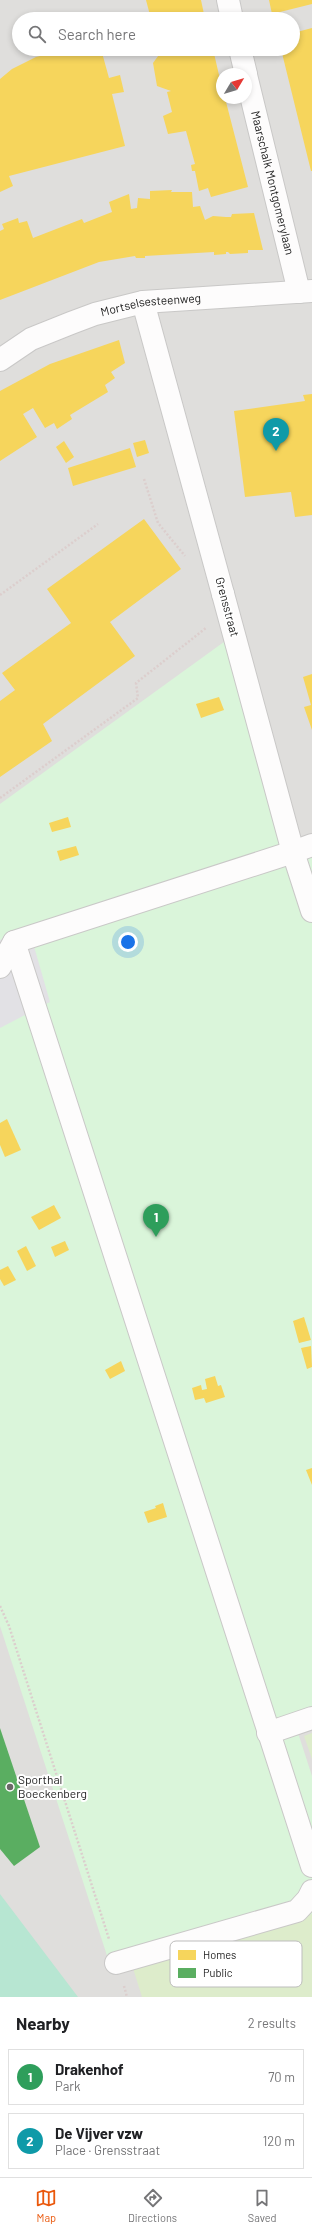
<!DOCTYPE html>
<html lang="en">
<head>
<meta charset="utf-8">
<style>
  :root { --surface:#fff; --page:#f6f6f6; --text:#202124; --muted:#757577; --line:#e0e0e0; --accent:#ea580c }
  body { margin:0; font-family:Barlow,sans-serif; background:var(--page); color:var(--text) }
  .compass { position:absolute; left:216px; top:68px; width:36px; height:36px; border-radius:50%; background:var(--surface); box-shadow:0 2px 6px #0003; rotate:52deg }
  .you { position:absolute; left:128px; top:942px; width:14px; height:14px; margin:-10px; border:3px solid #fff; border-radius:50%; background:#1a73e8; box-shadow:0 0 0 6px #1a73e833 }
  .badge { display:grid; place-items:center; width:26px; height:26px; border-radius:50%; background:var(--accent); color:#fff; font-size:13px; font-weight:700 }
  .pin { position:absolute; translate:-50% -33px; filter:drop-shadow(0 1px 2px #0008) }
  .pin::after { content:''; position:absolute; top:21px; width:14px; height:12px; background:inherit; clip-path:polygon(0 0,100% 0,50% 100%) }
  .list { margin:0; padding:0; list-style:none }
  h2 { display:flex; justify-content:space-between; align-items:center; height:52px; margin:0; padding:0 16px; font-size:17px }
  h2 small { font-size:13px; font-weight:400; color:var(--muted) }
  .list li { display:grid; grid-template-columns:26px 1fr auto; gap:12px; align-items:center; box-sizing:border-box; height:56px; margin:0 8px 8px; padding:0 8px; border:1px solid var(--line); border-radius:0px }
  .list b { display:block; font-size:15px; white-space:nowrap }
  .list p { margin:0; font-size:13px; white-space:nowrap; color:var(--muted) }
  .list em { font-size:13px; font-style:normal; color:var(--muted) }
  .icon { flex:none; width:22px; height:22px; fill:none; stroke:currentColor; stroke-width:2; stroke-linecap:round; stroke-linejoin:round }
  .map { position:relative; flex:none; width:312px; height:1997px; overflow:hidden }
  .search { position:absolute; background:var(--surface); box-shadow:0 2px 6px #0003; left:12px; right:12px; top:12px; height:44px; display:flex; align-items:center; gap:10px; box-sizing:border-box; padding:0 14px; border-radius:22px; color:var(--muted); font-size:15px }
  .sheet { height:180px; background:var(--surface) }
  nav { display:flex; justify-content:space-around; align-items:center; box-sizing:border-box; height:56px; border-top:1px solid var(--line); background:var(--surface); font-size:11px; color:var(--muted) }
  nav a { display:grid; justify-items:center; gap:2px }
  nav .on { color:var(--accent) }
  .map>svg:first-child { display:block }
</style>
</head>
<body>
<div class="map">
<svg width="312" height="1997" viewBox="0 0 312 1997">
  <rect width="100%" height="100%" fill="#f0eeeb"/>
  <path fill="#dfdedc" fill-rule="evenodd" d="M 0,0 L 312,0 L 312,1997 L 0,1997 ZM 19,19 L 293,19 L 293,49 L 19,49 ZM 222,74 L 246,74 L 246,98 L 222,98 Z"/>
  <g fill="#ddeccb">
    <path d="M 312,1733 L 312,1759 L 304,1736 Z"/>
    <path d="M 312,1914 L 312,1997 L 142,1997 L 132,1965 Z"/>
  </g>
  <path fill="#daf5da" d="M 228,639 L 287,847 L 312,840 L 312,1728 L 298,1733 L 312,1776 L 312,1914 L 112,1971 L 0,1626 L 0,804 Z"/>
  <path fill="#b7e6d2" d="M 0,1894 L 78,1997 L 0,1997 Z"/>
  <path fill="#e2e1e5" d="M 29,929 L 50,1002 L 0,1028 L 0,940 Z"/>
  <g fill="#f6d55c">
    <path d="M 146,0 L 201,0 L 205,19 L 151,19 Z"/>
    <path d="M 269,0 L 312,0 L 312,4 L 272,14 Z"/>
    <path d="M 312,28 L 312,171 L 311,171 L 281,49 L 293,49 L 293,33 Z"/>
    <path d="M 68,49 L 101,49 L 109,78 L 120,75 L 124,92 L 112,94 L 125,146 L 9,176 L 13,186 L 0,192 L 0,79 L 12,69 L 36,57 Z"/>
    <path d="M 154,49 L 213,49 L 222,88 L 222,98 L 225,98 L 248,187 L 211,197 L 208,188 L 199,191 L 195,171 L 192,171 L 191,165 L 195,164 L 186,131 L 168,134 L 163,116 L 172,112 L 167,92 L 171,91 L 157,86 L 153,63 L 161,52 L 155,53 Z"/>
    <path d="M 172,190 L 171,192 L 192,192 L 193,207 L 200,206 L 205,220 L 213,216 L 226,217 L 231,217 L 232,214 L 254,213 L 263,250 L 248,250 L 248,253 L 230,254 L 228,252 L 226,252 L 226,254 L 214,255 L 214,252 L 145,256 L 145,258 L 136,258 L 135,256 L 99,262 L 0,300 L 0,231 L 4,229 L 2,224 L 18,218 L 19,223 L 27,221 L 33,238 L 82,219 L 84,223 L 112,212 L 109,202 L 129,194 L 131,209 L 137,208 L 138,198 L 150,199 L 150,191 Z"/>
    <path d="M 119,340 L 125,363 L 111,372 L 115,378 L 105,385 L 108,392 L 70,415 L 72,419 L 57,429 L 54,423 L 45,428 L 33,408 L 23,414 L 37,437 L 0,461 L 0,391 L 50,364 Z"/>
    <path d="M 312,394 L 312,515 L 295,517 L 291,492 L 245,497 L 234,411 L 305,401 L 303,395 Z"/>
    <path d="M 145,440 L 149,453 L 137,457 L 133,443 Z"/>
    <path d="M 64,441 L 74,457 L 66,463 L 56,447 Z"/>
    <path d="M 130,448 L 136,467 L 73,486 L 68,468 Z"/>
    <path d="M 144,519 L 181,569 L 110,622 L 135,656 L 43,724 L 52,741 L 0,777 L 0,701 L 15,690 L 2,673 L 71,623 L 47,589 Z"/>
    <path d="M 312,674 L 312,730 L 304,707 L 311,705 L 303,677 Z"/>
    <path d="M 219,697 L 224,710 L 201,718 L 196,704 Z"/>
    <path d="M 68,817 L 71,827 L 52,832 L 49,823 Z"/>
    <path d="M 76,846 L 79,855 L 60,861 L 57,851 Z"/>
    <path d="M 7,1119 L 21,1150 L 5,1157 L 0,1145 L 0,1123 Z"/>
    <path d="M 54,1205 L 61,1218 L 39,1230 L 31,1217 Z"/>
    <path d="M 65,1241 L 69,1250 L 55,1257 L 51,1247 Z"/>
    <path d="M 26,1246 L 36,1266 L 27,1271 L 17,1251 Z"/>
    <path d="M 8,1266 L 16,1280 L 4,1286 L 0,1279 L 0,1270 Z"/>
    <path d="M 304,1317 L 311,1340 L 299,1343 L 293,1321 Z"/>
    <path d="M 311,1346 L 312,1367 L 307,1369 L 301,1348 Z"/>
    <path d="M 121,1361 L 125,1371 L 110,1379 L 105,1370 Z"/>
    <path d="M 215,1376 L 218,1386 L 221,1385 L 225,1397 L 206,1403 L 204,1398 L 195,1400 L 192,1388 L 201,1385 L 202,1390 L 207,1389 L 205,1379 Z"/>
    <path d="M 312,1468 L 312,1485 L 306,1470 Z"/>
    <path d="M 163,1503 L 167,1517 L 148,1523 L 144,1512 L 156,1508 L 155,1506 Z"/>
  </g>
  <path fill="#5aae61" d="M 0,1728 L 40,1847 L 14,1866 L 0,1849 Z"/>
  <g fill="none" stroke-linecap="round" stroke-linejoin="round">
    <defs>
      <g id="pedestrian">
        <path d="M 223,594 L 293,852 L 312,911"/>
        <path d="M 293,852 L 14,942 L 312,1866"/>
        <path d="M 0,967 L 14,942"/>
        <path d="M 268,1733 L 312,1718"/>
        <path d="M 116,1963 L 297,1911 L 308,1899 L 312,1891"/>
      </g>
      <g id="minor">
        <path d="M 228,0 L 232,19"/>
        <path d="M 240,49 L 246,74"/>
        <path id="s1" d="M 246,75 L 299,292"/>
        <path d="M 143,302 L 223,594"/>
        <path id="s2" d="M 0,360 L 31,339 L 71,323 L 95,314 L 143,302 L 312,291"/>
        <path d="M 293,852 L 312,845"/>
      </g>
    </defs>
    <use href="#pedestrian" stroke="#c9c8c7" stroke-width="24"/>
    <use href="#minor" stroke="#c9c8c7" stroke-width="24"/>
    <g stroke="#dccecd" stroke-width="2.5" stroke-dasharray="2 2" stroke-linecap="butt">
      <path d="M 144,479 L 158,523 L 185,556"/>
      <path d="M 0,595 L 98,524"/>
      <path d="M 0,798 L 138,698 L 136,683 L 206,628"/>
      <path d="M 0,1606 L 9,1626 L 109,1939"/>
      <path d="M 124,1986 L 127,1997"/>
    </g>
    <use href="#pedestrian" stroke="#fdfcfc" stroke-width="22"/>
    <use href="#minor" stroke="#fdfcfc" stroke-width="22"/>
  </g>
  <circle fill="#6a6968" stroke="#fff" stroke-width="1.5" cx="10" cy="1787" r="4"/>
  <g text-anchor="middle" stroke-width="4" stroke-linejoin="round" paint-order="stroke">
    <g font-size="12" fill="#222" stroke="#fff">
      <text dy="4" stroke="none"><textPath href="#s1" startOffset="111">Maarschalk Montgomerylaan</textPath></text>
      <text dy="4" stroke="none"><textPath href="#s2" startOffset="163">Mortselsesteenweg</textPath></text>
      <text transform="translate(227 607) rotate(75)" y="4">Grensstraat</text>
    </g>
    <g font-size="12" fill="#222" stroke="#fff" text-anchor="start">
      <text x="18" y="1784">Sporthal<tspan x="18" dy="14">Boeckenberg</tspan></text>
    </g>
  </g>
  <rect x="170" y="1941" width="132" height="46" rx="6" fill="#fff" stroke="#bdbdbd" stroke-width="1"/>
  <rect x="178" y="1950" width="18" height="10" fill="#f6d55c"/>
  <rect x="178" y="1968" width="18" height="10" fill="#5aae61"/>
  <g font-size="11" fill="#222">
    <text x="203" y="1959">Homes</text>
    <text x="203" y="1977">Public</text>
  </g>
</svg>
<svg class="compass" viewBox="-18 -18 36 36"><path d="M0-13l5 13h-10z" fill="#e53935"/><path d="M0 13l5-13h-10z" fill="#757577"/></svg>
<div class="you"></div>
<div class="pin badge" style="left:156px;top:1237px;background:#2e9e5b">1</div>
<div class="pin badge" style="left:276px;top:451px;background:#0f9aa8">2</div>
<div class="search"><svg class="icon" aria-label="search" viewBox="0 0 24 24"><circle cx="10" cy="10" r="6"/><path d="M15 15l6 6"/></svg>Search here</div>
</div>
<section class="sheet">
<h2>Nearby<small>2 results</small></h2>
<ul class="list">
<li><span class="badge" style="background:#2e9e5b">1</span><div><b>Drakenhof</b><p>Park</p></div><em>70 m</em></li>
<li><span class="badge" style="background:#0f9aa8">2</span><div><b>De Vijver vzw</b><p>Place · Grensstraat</p></div><em>120 m</em></li>
</ul>
</section>
<nav>
<a class="on"><svg class="icon" aria-label="map" viewBox="0 0 24 24"><path d="M3 6l6-2 6 2 6-2v14l-6 2-6-2-6 2zM9 4v14M15 6v14"/></svg>Map</a>
<a><svg class="icon" aria-label="directions" viewBox="0 0 24 24"><path d="M12 3l9 9-9 9-9-9zM9 14v-3h6M13 9l2 2-2 2"/></svg>Directions</a>
<a><svg class="icon" aria-label="saved" viewBox="0 0 24 24"><path d="M7 4h10v16l-5-4-5 4z"/></svg>Saved</a>
</nav>
</body>
</html>
